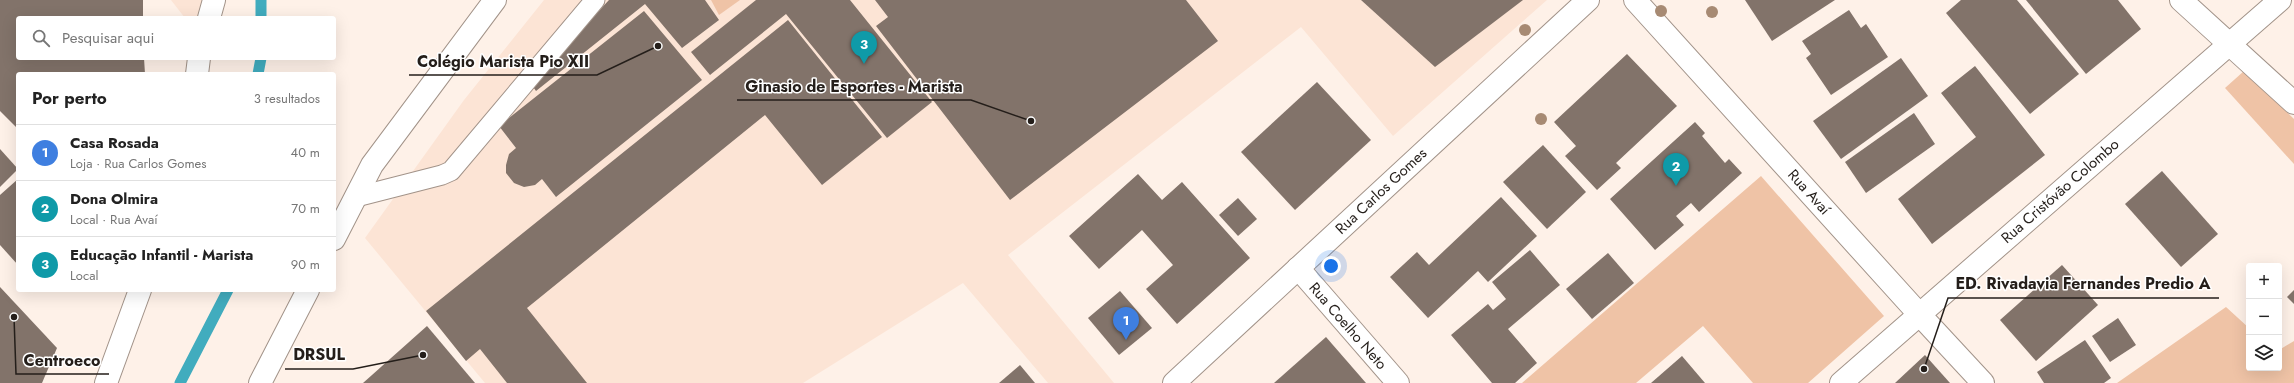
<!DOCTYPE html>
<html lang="pt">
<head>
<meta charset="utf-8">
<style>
  :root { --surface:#fff; --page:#f2f2f2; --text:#222; --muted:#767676; --line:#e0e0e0; --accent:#111827 }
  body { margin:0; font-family:Jost,sans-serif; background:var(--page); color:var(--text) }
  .controls { position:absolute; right:12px; bottom:12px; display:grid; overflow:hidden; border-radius:4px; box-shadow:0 4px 16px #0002 }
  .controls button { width:36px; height:36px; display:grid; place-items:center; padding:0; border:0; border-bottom:1px solid var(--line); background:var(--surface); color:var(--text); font:20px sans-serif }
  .you { position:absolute; left:1331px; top:266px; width:14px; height:14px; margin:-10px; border:3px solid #fff; border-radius:50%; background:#1a73e8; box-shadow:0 0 0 6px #1a73e833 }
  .badge { display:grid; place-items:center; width:26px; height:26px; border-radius:50%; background:var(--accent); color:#fff; font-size:13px; font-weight:700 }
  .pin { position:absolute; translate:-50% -33px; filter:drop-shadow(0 1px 2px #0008) }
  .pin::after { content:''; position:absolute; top:21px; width:14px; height:12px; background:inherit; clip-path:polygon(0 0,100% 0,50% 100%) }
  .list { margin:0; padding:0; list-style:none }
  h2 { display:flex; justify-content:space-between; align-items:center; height:52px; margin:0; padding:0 16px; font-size:17px }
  h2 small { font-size:13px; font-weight:400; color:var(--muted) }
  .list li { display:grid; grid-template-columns:26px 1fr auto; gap:12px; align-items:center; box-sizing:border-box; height:56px; padding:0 16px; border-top:1px solid var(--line) }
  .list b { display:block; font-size:15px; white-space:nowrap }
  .list p { margin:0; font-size:13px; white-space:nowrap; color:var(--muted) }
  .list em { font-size:13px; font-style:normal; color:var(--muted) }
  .icon { flex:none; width:22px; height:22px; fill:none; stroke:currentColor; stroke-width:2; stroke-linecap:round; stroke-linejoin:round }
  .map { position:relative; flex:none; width:2294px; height:383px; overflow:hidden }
  .search { position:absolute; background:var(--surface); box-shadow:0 4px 16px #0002; left:16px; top:16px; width:320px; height:44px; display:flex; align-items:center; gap:10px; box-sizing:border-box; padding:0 14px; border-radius:4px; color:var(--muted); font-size:15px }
  .panel { position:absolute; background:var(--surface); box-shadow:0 4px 16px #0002; left:16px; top:72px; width:320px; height:220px; border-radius:4px }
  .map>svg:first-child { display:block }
</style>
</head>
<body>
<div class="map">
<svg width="2294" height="383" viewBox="0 0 2294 383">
  <rect width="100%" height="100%" fill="#fef1e8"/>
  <g fill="#fce4d5">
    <path d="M 171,0 L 214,0 L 209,18 L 185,18 Z"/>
    <path d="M 544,0 L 1547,0 L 1393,136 L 1301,27 L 1008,255 L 1114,383 L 1048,383 L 963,283 L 803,383 L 485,383 L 365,238 L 464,100 Z"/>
  </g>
  <g fill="#efc3a6">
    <path d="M 711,0 L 740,0 L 719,15 Z"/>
    <path d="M 2244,71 L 2294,119 L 2294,164 L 2225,88 Z"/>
    <path d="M 1761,176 L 1884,316 L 1808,383 L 1753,383 L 1703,326 L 1636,383 L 1522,383 Z"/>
    <path d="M 2226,307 L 2249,328 L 2249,368 L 2279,368 L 2279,350 L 2294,341 L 2294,383 L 2117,383 Z"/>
  </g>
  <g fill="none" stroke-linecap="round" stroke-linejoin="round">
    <g stroke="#41acbe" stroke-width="11">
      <path d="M 261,18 L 261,0"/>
      <path d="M 258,74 L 261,58"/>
      <path d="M 180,383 L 228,290"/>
    </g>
  </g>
  <g fill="#82736a">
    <path d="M 0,0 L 143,0 L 143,18 L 18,18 L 18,58 L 144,58 L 145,74 L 18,74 L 18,129 L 0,111 Z"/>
    <path d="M 609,0 L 705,0 L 719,20 L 682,48 L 645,4 L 536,91 L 531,84 Z"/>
    <path d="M 756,0 L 850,0 L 932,102 L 887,138 L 786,14 L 710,75 L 691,52 Z"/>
    <path d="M 875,0 L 1186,0 L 1218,41 L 1010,200 L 876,26 L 888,17 Z"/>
    <path d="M 1361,0 L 1523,0 L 1435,67 Z"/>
    <path d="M 1745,0 L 1835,0 L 1772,41 Z"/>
    <path d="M 1961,0 L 2017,0 L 2079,74 L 2030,114 L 1946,13 Z"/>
    <path d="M 2026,0 L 2118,0 L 2141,29 L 2086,74 Z"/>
    <path d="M 1849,10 L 1861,28 L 1866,24 L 1888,57 L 1831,95 L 1806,58 L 1811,54 L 1802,41 Z"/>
    <path d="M 644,11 L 702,80 L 556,197 L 542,179 L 535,185 L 524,187 L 514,183 L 506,173 L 506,165 L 509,154 L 516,148 L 499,126 Z"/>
    <path d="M 788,20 L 882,137 L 822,185 L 765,115 L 527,308 L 587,383 L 507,383 L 480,349 L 466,361 L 426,311 Z"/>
    <path d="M 1627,54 L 1677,106 L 1616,163 L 1621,168 L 1597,190 L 1565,156 L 1576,146 L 1554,122 Z"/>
    <path d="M 1901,58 L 1928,96 L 1841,159 L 1813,121 Z"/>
    <path d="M 1975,66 L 2045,155 L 1932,244 L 1898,199 L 1976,137 L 1941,93 Z"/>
    <path d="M 1317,82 L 1371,140 L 1295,210 L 1241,152 Z"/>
    <path d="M 1914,113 L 1935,144 L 1866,193 L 1845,162 Z"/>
    <path d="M 1695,122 L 1705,133 L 1702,136 L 1725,163 L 1729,159 L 1742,173 L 1699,212 L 1691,203 L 1676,216 L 1684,225 L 1655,250 L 1610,199 Z"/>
    <path d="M 1543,145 L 1586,192 L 1547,229 L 1503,182 Z"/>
    <path d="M 0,149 L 18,169 L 0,187 Z"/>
    <path d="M 2162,171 L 2218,234 L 2181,267 L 2125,204 Z"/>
    <path d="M 1138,174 L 1162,200 L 1182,182 L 1250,258 L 1177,324 L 1146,289 L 1173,265 L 1142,230 L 1099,269 L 1069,236 Z"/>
    <path d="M 18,179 L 18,265 L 0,245 L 0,195 Z"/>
    <path d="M 1501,197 L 1537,236 L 1488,282 L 1478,271 L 1428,318 L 1390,277 L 1417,252 L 1429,265 Z"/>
    <path d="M 1238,198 L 1257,219 L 1238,236 L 1219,215 Z"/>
    <path d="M 1530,250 L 1560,285 L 1508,329 L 1537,363 L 1515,383 L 1492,383 L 1451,335 L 1488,304 L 1493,310 L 1506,299 L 1492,282 Z"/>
    <path d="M 1608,253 L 1634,283 L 1592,319 L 1566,289 Z"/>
    <path d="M 2062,265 L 2098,305 L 2036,361 L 2000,320 Z"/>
    <path d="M 0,287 L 57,348 L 42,383 L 0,383 Z"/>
    <path d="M 2294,290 L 2294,304 L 2287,297 Z"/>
    <path d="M 1120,291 L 1152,328 L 1119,355 L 1088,318 Z"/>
    <path d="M 2118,318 L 2136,345 L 2110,362 L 2092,336 Z"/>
    <path d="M 427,326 L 475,383 L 363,383 Z"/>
    <path d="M 1326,337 L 1366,383 L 1274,383 Z"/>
    <path d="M 2085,340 L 2111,378 L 2104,383 L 2044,383 L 2037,372 Z"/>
    <path d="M 1925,355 L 1950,383 L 1895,383 Z"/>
    <path d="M 1682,356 L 1705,383 L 1651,383 Z"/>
    <path d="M 1020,365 L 1035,383 L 999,383 Z"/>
  </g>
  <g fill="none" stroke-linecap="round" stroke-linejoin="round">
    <defs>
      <path id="service" d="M 356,197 L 442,175 L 451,171 L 595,0"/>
      <g id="minor">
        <path d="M 1635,0 L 1919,314"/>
        <path d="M 1298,268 L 1398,383"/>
        <path d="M 1174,383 L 1588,0"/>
      </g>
      <g id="tertiary">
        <path d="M 1919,314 L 1983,383"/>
        <path d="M 1841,383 L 2280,0"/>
      </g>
      <g id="secondary">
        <path d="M 2181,0 L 2294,103"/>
        <path d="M 209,18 L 214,0"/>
        <path d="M 197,74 L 199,58"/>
        <path d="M 334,239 L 372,165 L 495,0"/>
        <path d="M 106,383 L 140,290"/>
        <path d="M 260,383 L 308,290"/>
      </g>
    </defs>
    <use href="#service" stroke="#a29389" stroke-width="21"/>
    <use href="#minor" stroke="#a29389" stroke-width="24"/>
    <use href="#tertiary" stroke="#a29389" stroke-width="24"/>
    <use href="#secondary" stroke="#a29389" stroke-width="24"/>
    <use href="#service" stroke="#fff" stroke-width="19"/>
    <use href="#minor" stroke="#fff" stroke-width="22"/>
    <use href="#tertiary" stroke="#fff" stroke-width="22"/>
    <use href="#secondary" stroke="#fff" stroke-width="22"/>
  </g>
  <g fill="#a78a73">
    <circle cx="1661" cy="11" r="6"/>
    <circle cx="1712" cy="12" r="6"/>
    <circle cx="1525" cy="30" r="6"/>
    <circle cx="1541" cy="119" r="6"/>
  </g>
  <g text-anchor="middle" stroke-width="3" stroke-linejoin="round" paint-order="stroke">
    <g font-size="15" fill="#241e1a" stroke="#fff">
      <text transform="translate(1381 191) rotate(-43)" y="5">Rua Carlos Gomes</text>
      <text transform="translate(2060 191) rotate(-41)" y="5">Rua Cristóvão Colombo</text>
      <text transform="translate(1809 192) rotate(48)" y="5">Rua Avaí</text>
      <text transform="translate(1348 326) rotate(49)" y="5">Rua Coelho Neto</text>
    </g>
  </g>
  <path fill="none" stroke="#241e1a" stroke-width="1.5" d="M658 46L597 75H409M1031 121L971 100H737M1924 369L1948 298H2219M423 355L353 369H285M14 317L16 374H109"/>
  <g fill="#241e1a" stroke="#fff" stroke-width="1.5">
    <circle cx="658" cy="46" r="4"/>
    <circle cx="1031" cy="121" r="4"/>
    <circle cx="1924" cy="369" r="4"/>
    <circle cx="423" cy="355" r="4"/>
    <circle cx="14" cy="317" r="4"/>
  </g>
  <g font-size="16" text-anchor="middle" font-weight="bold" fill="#241e1a" stroke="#fff" stroke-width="3" stroke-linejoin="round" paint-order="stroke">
    <text x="503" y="67">Colégio Marista Pio XII</text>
    <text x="854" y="92">Ginasio de Esportes - Marista</text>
    <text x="2083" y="289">ED. Rivadavia Fernandes Predio A</text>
    <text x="319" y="360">DRSUL</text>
    <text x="62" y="366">Centroeco</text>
  </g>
</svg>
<div class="controls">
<button>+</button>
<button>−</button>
<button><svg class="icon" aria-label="layers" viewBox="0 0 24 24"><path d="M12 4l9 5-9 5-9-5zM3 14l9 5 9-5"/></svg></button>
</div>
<div class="you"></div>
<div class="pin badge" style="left:1126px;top:340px;background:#3f7fe0">1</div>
<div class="pin badge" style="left:1676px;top:186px;background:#0f9aa8">2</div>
<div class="pin badge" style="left:864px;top:64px;background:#0f9aa8">3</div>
<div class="search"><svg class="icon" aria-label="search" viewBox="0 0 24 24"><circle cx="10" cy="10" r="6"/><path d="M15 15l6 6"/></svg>Pesquisar aqui</div>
<section class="panel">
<h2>Por perto<small>3 resultados</small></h2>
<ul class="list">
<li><span class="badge" style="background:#3f7fe0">1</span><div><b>Casa Rosada</b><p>Loja · Rua Carlos Gomes</p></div><em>40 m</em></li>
<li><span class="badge" style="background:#0f9aa8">2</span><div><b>Dona Olmira</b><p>Local · Rua Avaí</p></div><em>70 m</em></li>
<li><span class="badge" style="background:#0f9aa8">3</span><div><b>Educação Infantil - Marista</b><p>Local</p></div><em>90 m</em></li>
</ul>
</section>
</div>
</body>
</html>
